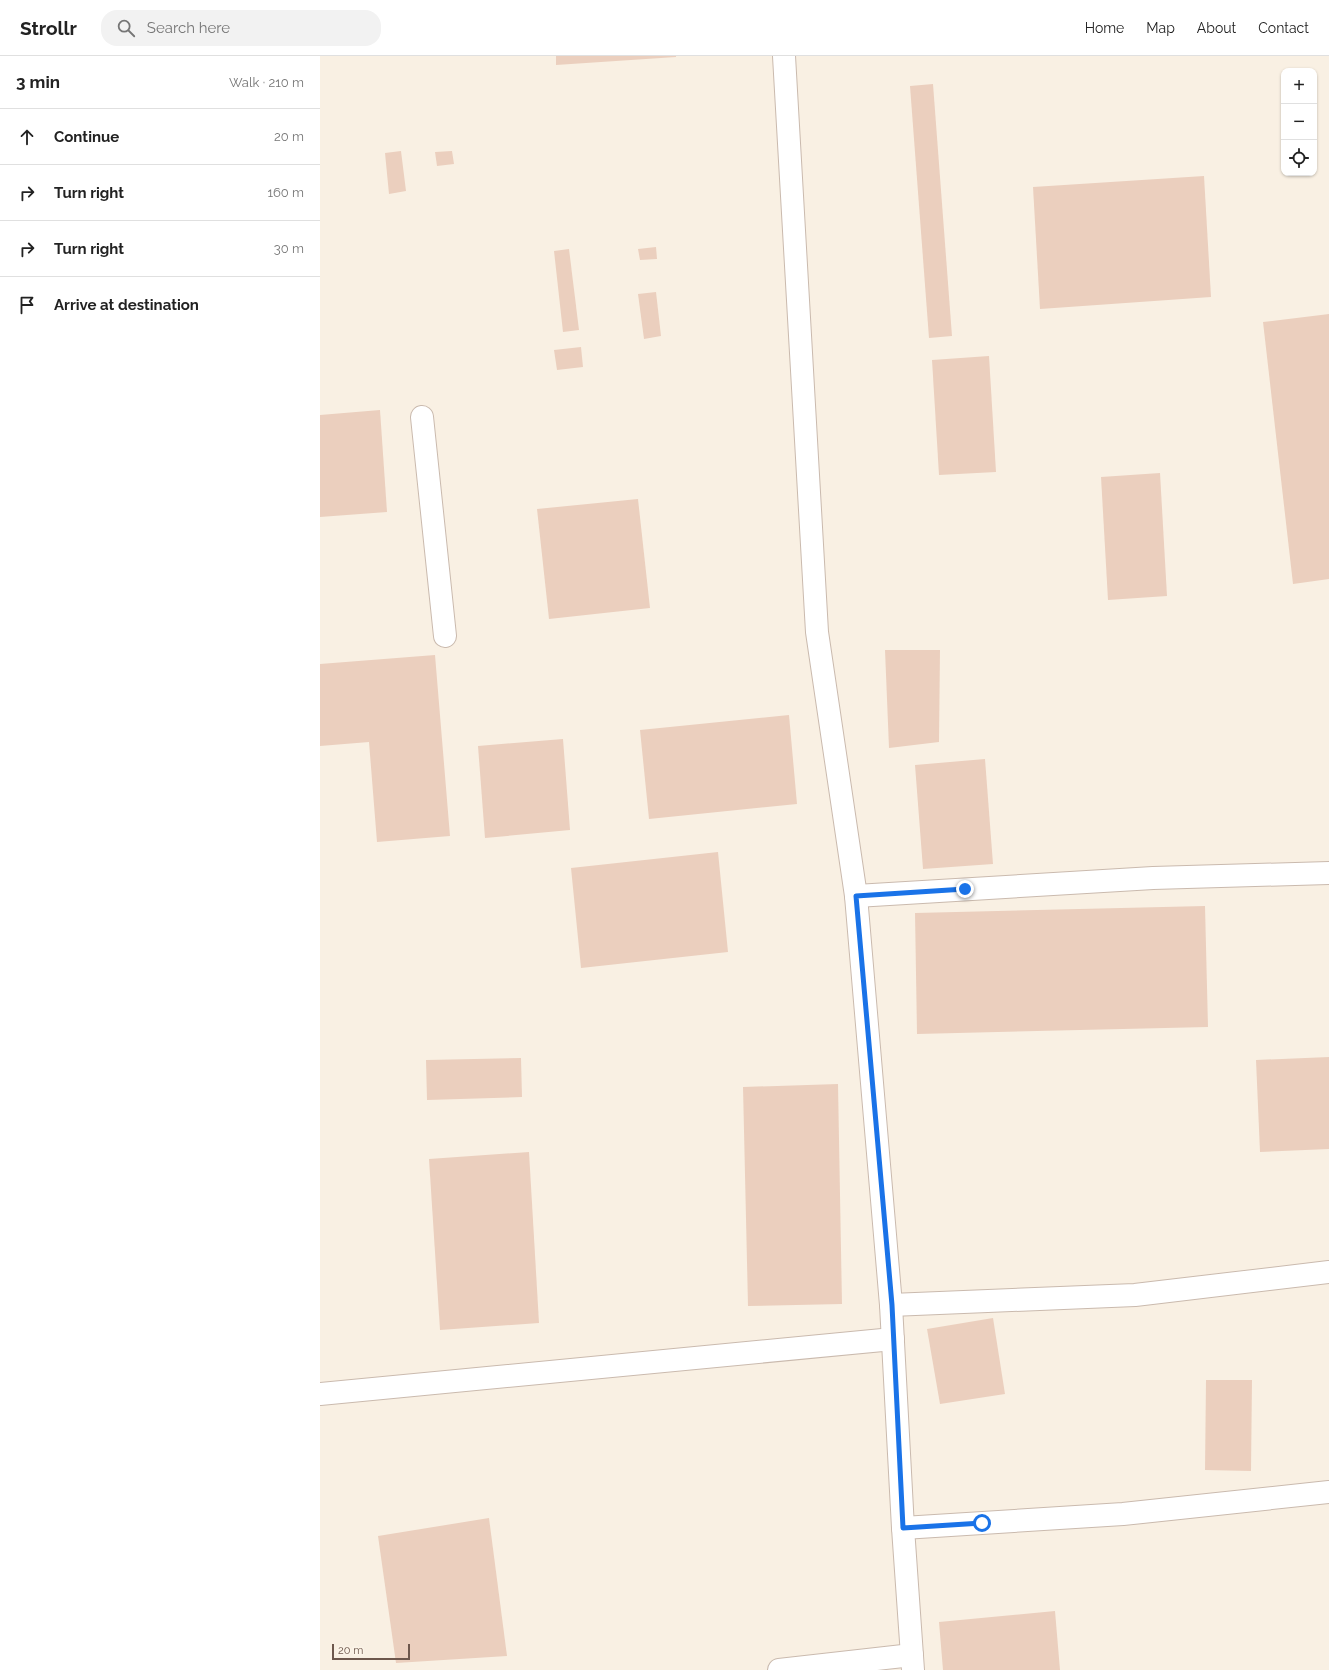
<!DOCTYPE html>
<html lang="en">
<head>
<meta charset="utf-8">
<style>
  :root { --surface:#fff; --page:#f2f2f2; --text:#222; --muted:#767676; --line:#e0e0e0 }
  body { margin:0; font-family:Raleway,sans-serif; background:var(--page); color:var(--text) }
  .controls { position:absolute; right:12px; top:12px; display:grid; overflow:hidden; border-radius:8px; box-shadow:0 1px 3px #0004 }
  .controls button { width:36px; height:36px; display:grid; place-items:center; padding:0; border:0; border-bottom:1px solid var(--line); background:var(--surface); color:var(--text); font:20px sans-serif }
  .scale { position:absolute; left:12px; bottom:10px; width:78px; box-sizing:border-box; padding-left:4px; border:2px solid #6d574c; border-top:0; font-size:11px; line-height:14px; white-space:nowrap; color:#6d574c; -webkit-text-stroke:3px #fcf4e8; paint-order:stroke }
  .stop { position:absolute; width:12px; height:12px; margin:-9px; border:3px solid #1a73e8; border-radius:50%; background:#fff }
  .stop.end { background:#1a73e8; border-color:#fff; box-shadow:0 1px 4px #0008 }
  .list { margin:0; padding:0; list-style:none }
  h2 { display:flex; justify-content:space-between; align-items:center; height:52px; margin:0; padding:0 16px; font-size:17px }
  h2 small { font-size:13px; font-weight:400; color:var(--muted) }
  .list li { display:grid; grid-template-columns:26px 1fr auto; gap:12px; align-items:center; box-sizing:border-box; height:56px; padding:0 16px; border-top:1px solid var(--line) }
  .list b { display:block; font-size:15px; white-space:nowrap }
  .list em { font-size:13px; font-style:normal; color:var(--muted) }
  .icon { flex:none; width:22px; height:22px; fill:none; stroke:currentColor; stroke-width:2; stroke-linecap:round; stroke-linejoin:round }
  .map { position:relative; flex:none; width:1009px; height:1614px; overflow:hidden }
  header { display:flex; align-items:center; gap:24px; box-sizing:border-box; height:56px; padding:0 20px; background:var(--surface); border-bottom:1px solid var(--line) }
  header strong { font-size:19px }
  nav { display:flex; gap:22px; margin-inline-start:auto; font-size:14px }
  .search { width:280px; height:36px; background:var(--page); display:flex; align-items:center; gap:10px; box-sizing:border-box; padding:0 14px; border-radius:16px; color:var(--muted); font-size:15px }
  main { display:flex }
  aside { flex:1; background:var(--surface) }
  .map>svg:first-child { display:block }
</style>
</head>
<body>
<header>
<strong>Strollr</strong>
<div class="search"><svg class="icon" aria-label="search" viewBox="0 0 24 24"><circle cx="10" cy="10" r="6"/><path d="M15 15l6 6"/></svg>Search here</div>
<nav><a>Home</a><a>Map</a><a>About</a><a>Contact</a></nav>
</header>
<main>
<aside>
<h2>3 min<small>Walk · 210 m</small></h2>
<ul class="list">
<li><svg class="icon" aria-label="ahead" viewBox="0 0 24 24"><path d="M12 20V5M6 11l6-6 6 6"/></svg><div><b>Continue</b></div><em>20 m</em></li>
<li><svg class="icon" aria-label="right" viewBox="0 0 24 24"><path d="M7 20v-9h11M14 6l5 5-5 5"/></svg><div><b>Turn right</b></div><em>160 m</em></li>
<li><svg class="icon" aria-label="right" viewBox="0 0 24 24"><path d="M7 20v-9h11M14 6l5 5-5 5"/></svg><div><b>Turn right</b></div><em>30 m</em></li>
<li><svg class="icon" aria-label="arrive" viewBox="0 0 24 24"><path d="M6 21V4h12l-3 4 3 4H6"/></svg><div><b>Arrive at destination</b></div></li>
</ul>
</aside>
<div class="map">
<svg width="1009" height="1614" viewBox="0 0 1009 1614">
  <rect width="100%" height="100%" fill="#f9f0e3"/>
  <g fill="#ebcfbe">
    <path d="M 236,0 L 356,0 L 356,1 L 236,9 Z"/>
    <path d="M 613,28 L 632,280 L 609,282 L 590,30 Z"/>
    <path d="M 81,95 L 86,135 L 69,138 L 65,97 Z"/>
    <path d="M 132,95 L 134,108 L 117,110 L 115,96 Z"/>
    <path d="M 884,120 L 891,241 L 720,253 L 713,131 Z"/>
    <path d="M 336,191 L 337,203 L 320,204 L 318,193 Z"/>
    <path d="M 249,193 L 259,274 L 243,276 L 234,195 Z"/>
    <path d="M 336,236 L 341,280 L 324,283 L 318,238 Z"/>
    <path d="M 1009,258 L 1009,523 L 973,528 L 943,266 Z"/>
    <path d="M 261,291 L 263,311 L 237,314 L 234,294 Z"/>
    <path d="M 669,300 L 676,416 L 619,419 L 612,304 Z"/>
    <path d="M 60,354 L 67,456 L 0,461 L 0,359 Z"/>
    <path d="M 840,417 L 847,540 L 788,544 L 781,421 Z"/>
    <path d="M 318,443 L 330,552 L 229,563 L 217,453 Z"/>
    <path d="M 565,594 L 620,594 L 619,686 L 569,692 Z"/>
    <path d="M 115,599 L 130,780 L 57,786 L 49,686 L 0,690 L 0,608 Z"/>
    <path d="M 469,659 L 477,748 L 329,763 L 320,674 Z"/>
    <path d="M 243,683 L 250,774 L 165,782 L 158,690 Z"/>
    <path d="M 665,703 L 673,808 L 603,813 L 595,709 Z"/>
    <path d="M 398,796 L 408,896 L 261,912 L 251,812 Z"/>
    <path d="M 885,850 L 888,971 L 597,978 L 595,857 Z"/>
    <path d="M 1009,1001 L 1009,1093 L 940,1096 L 936,1004 Z"/>
    <path d="M 201,1002 L 202,1041 L 107,1044 L 106,1004 Z"/>
    <path d="M 518,1028 L 522,1248 L 428,1250 L 423,1031 Z"/>
    <path d="M 209,1096 L 219,1267 L 120,1274 L 109,1103 Z"/>
    <path d="M 673,1262 L 685,1338 L 620,1348 L 607,1273 Z"/>
    <path d="M 886,1324 L 932,1324 L 931,1415 L 885,1414 Z"/>
    <path d="M 169,1462 L 187,1600 L 76,1607 L 58,1480 Z"/>
    <path d="M 735,1555 L 740,1614 L 623,1614 L 619,1566 Z"/>
  </g>
  <g fill="none" stroke-linecap="round" stroke-linejoin="round">
    <defs>
      <g id="minor">
        <path d="M 464,0 L 497,576 L 536,840 L 571,1249 L 583,1472 L 593,1614"/>
        <path d="M 102,361 L 125,580"/>
        <path d="M 536,840 L 833,822 L 1009,817"/>
        <path d="M 571,1249 L 815,1239 L 1009,1216"/>
        <path d="M 0,1338 L 573,1283"/>
        <path d="M 583,1472 L 803,1458 L 1009,1436"/>
        <path d="M 459,1614 L 592,1599"/>
      </g>
    </defs>
    <use href="#minor" stroke="#cabaae" stroke-width="24"/>
    <use href="#minor" stroke="#fff" stroke-width="22"/>
  </g>
  <g fill="none" stroke-linecap="round" stroke-linejoin="round">
    <path stroke="#1a73e8" stroke-width="5" d="M 645,833 L 536,840 L 572,1249 L 583,1472 L 662,1467"/>
  </g>
</svg>
<div class="controls">
<button>+</button>
<button>−</button>
<button><svg class="icon" aria-label="locate" viewBox="0 0 24 24"><circle cx="12" cy="12" r="6"/><path d="M12 2v4M12 18v4M2 12h4M18 12h4"/></svg></button>
</div>
<div class="scale">20 m</div>
<div class="stop" style="left:662px;top:1467px"></div>
<div class="stop end" style="left:645px;top:833px"></div>
</div>
</main>
</body>
</html>
